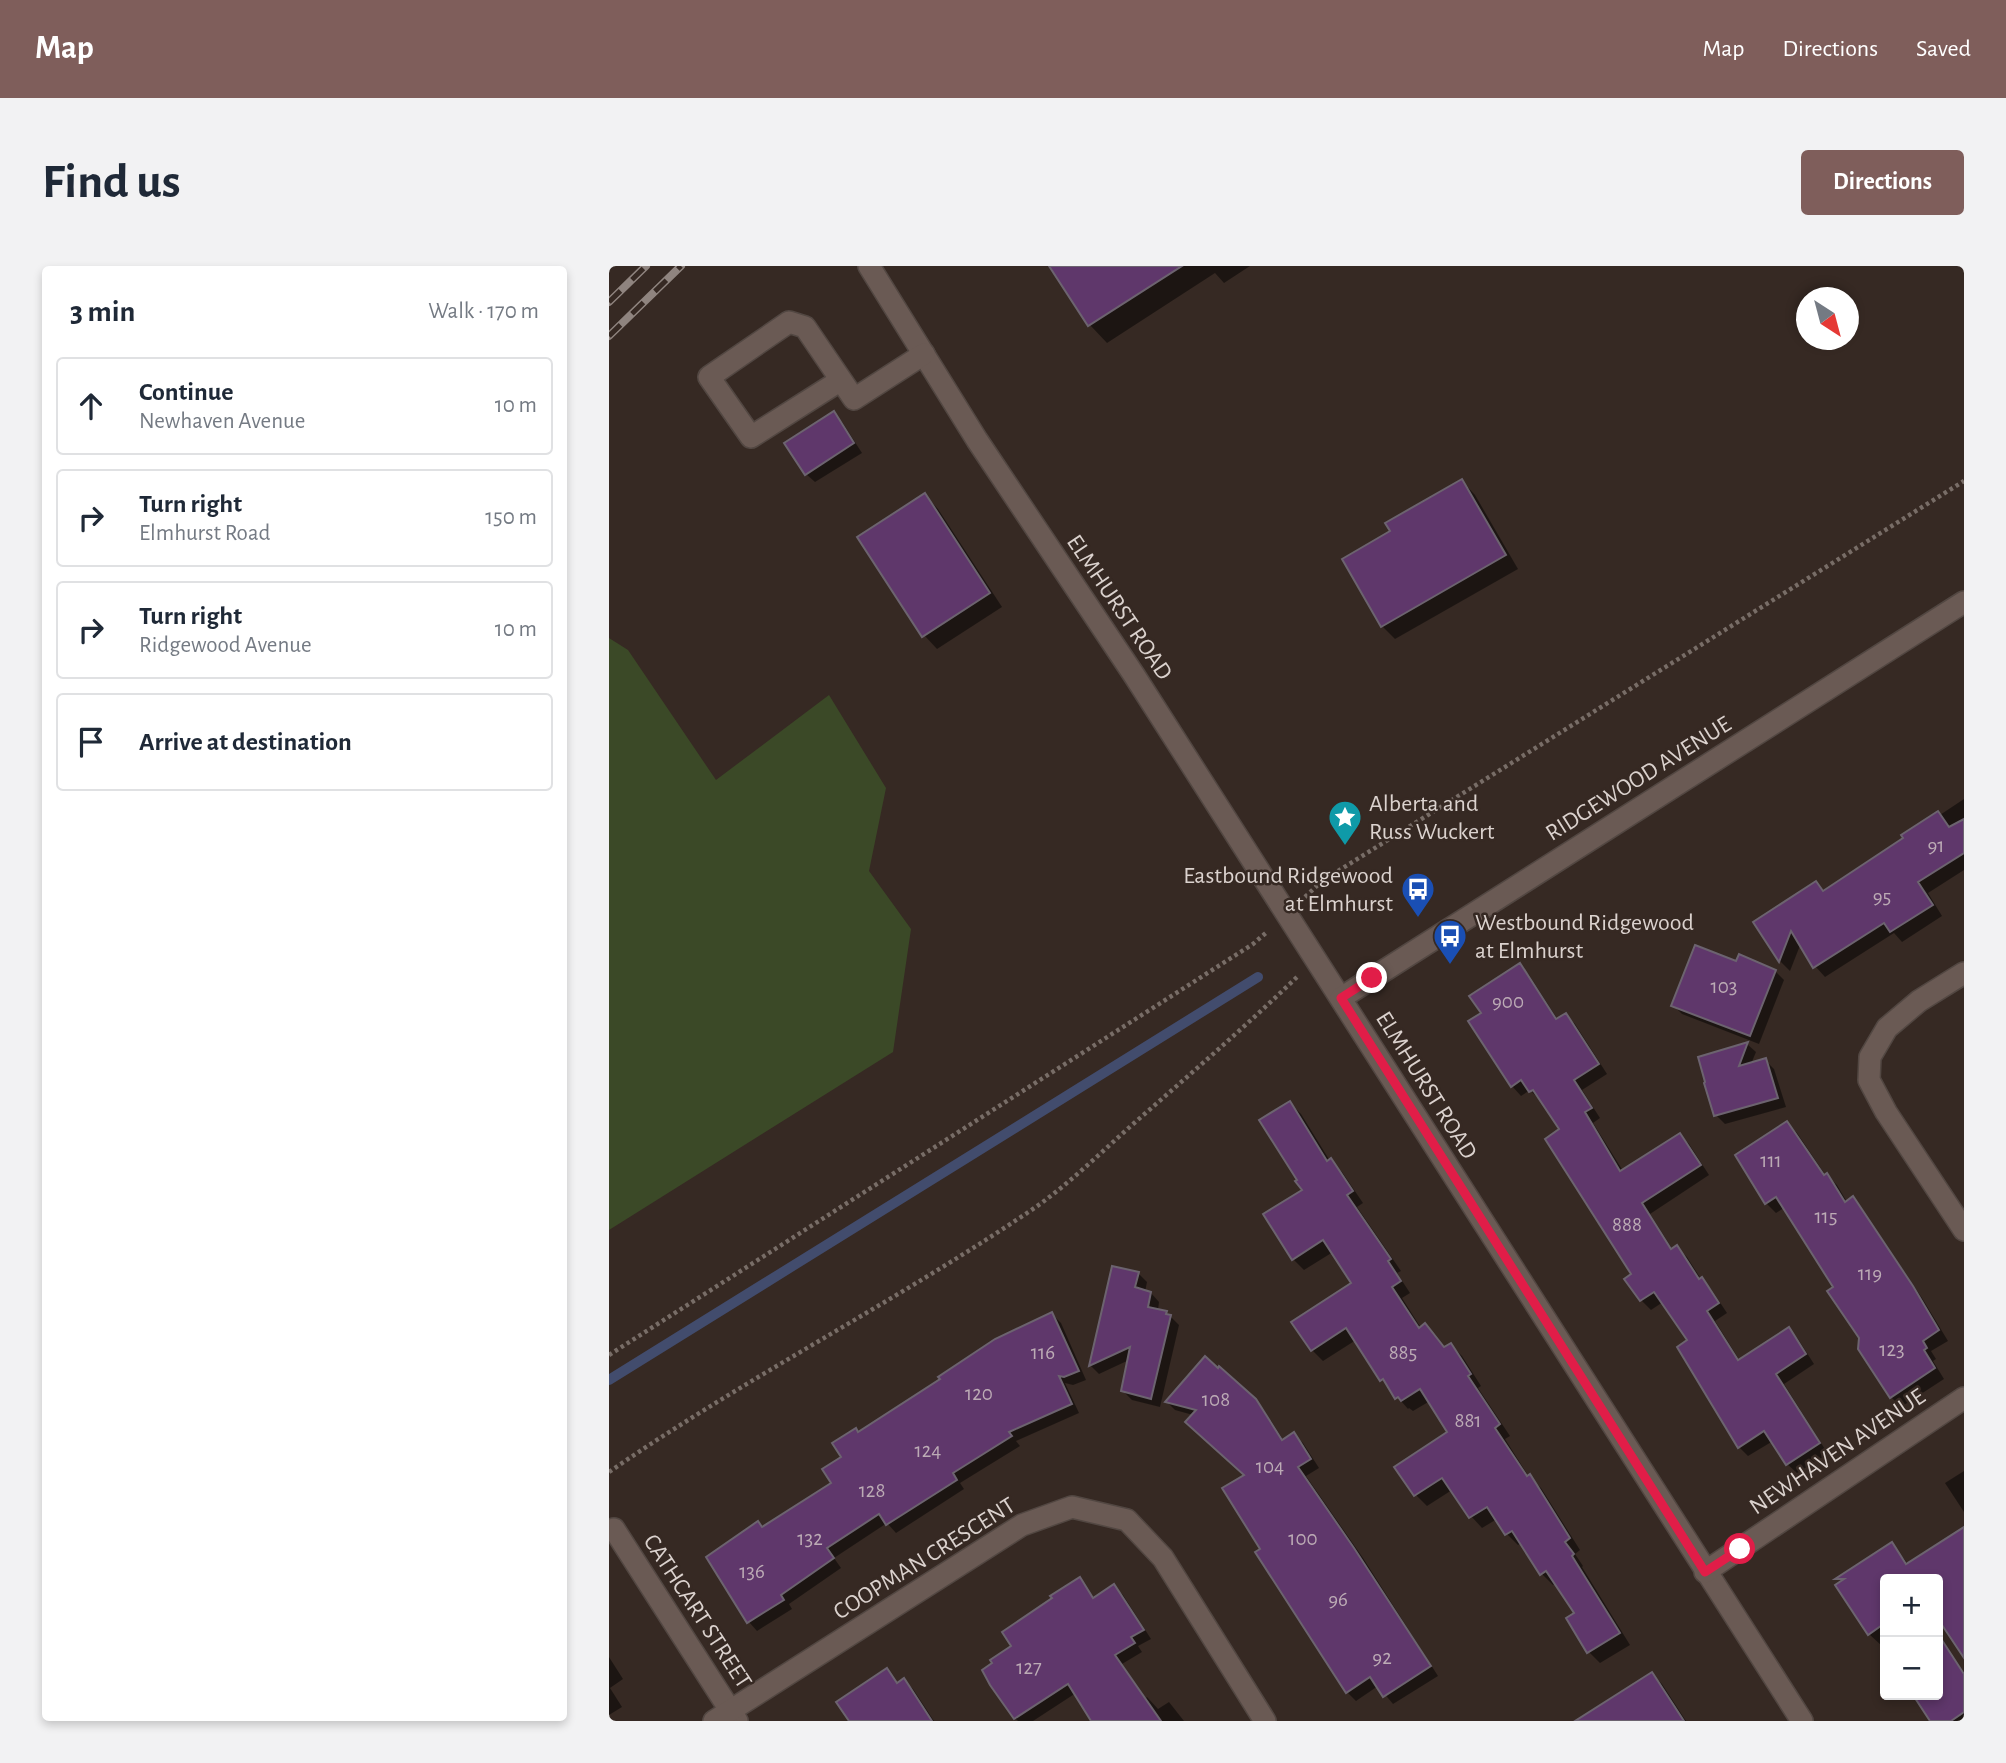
<!DOCTYPE html>
<html lang="en">
<head>
<meta charset="utf-8">
<style>
  :root { --surface:#fff; --page:#f2f2f3; --text:#1f2937; --muted:#747a83; --line:#e0e1e3; --accent:#7f5e5b }
  body { margin:0; font-family:"Alegreya Sans",sans-serif; background:var(--page); color:var(--text) }
  .controls { position:absolute; right:21px; bottom:21px; display:grid; overflow:hidden; border-radius:7px; box-shadow:0 4px 10px #0003 }
  .controls button { width:63px; height:63px; display:grid; place-items:center; padding:0; border:0; border-bottom:2px solid var(--line); background:var(--surface); color:var(--text); font:35px sans-serif }
  .compass { position:absolute; left:1187px; top:21px; width:63px; height:63px; border-radius:50%; background:var(--surface); box-shadow:0 4px 10px #0003; rotate:144deg }
  .stop { position:absolute; width:21px; height:21px; margin:-16px; border:5px solid #e11d48; border-radius:50%; background:#fff }
  .stop.end { background:#e11d48; border-color:#fff; box-shadow:0 2px 7px #0008 }
  .list { margin:0; padding:0; list-style:none }
  h2 { display:flex; justify-content:space-between; align-items:center; height:91px; margin:0; padding:0 28px; font-size:30px }
  h2 small { font-size:23px; font-weight:400; color:var(--muted) }
  .list li { display:grid; grid-template-columns:46px 1fr auto; gap:21px; align-items:center; box-sizing:border-box; height:98px; margin:0 14px 14px; padding:0 14px; border:2px solid var(--line); border-radius:7px }
  .list b { display:block; font-size:26px; white-space:nowrap }
  .list p { margin:0; font-size:23px; white-space:nowrap; color:var(--muted) }
  .list em { font-size:23px; font-style:normal; color:var(--muted) }
  .icon { flex:none; width:38px; height:38px; fill:none; stroke:currentColor; stroke-width:2; stroke-linecap:round; stroke-linejoin:round }
  .map { position:relative; flex:none; width:1355px; height:1455px; overflow:hidden; border-radius:7px }
  header { display:flex; align-items:center; gap:42px; box-sizing:border-box; height:98px; padding:0 35px; background:var(--accent); color:#fff }
  header strong { font-size:33px }
  nav { display:flex; gap:38px; margin-inline-start:auto; font-size:24px }
  .intro { display:flex; align-items:center; justify-content:space-between; box-sizing:border-box; height:168px; padding:0 42px }
  h1 { margin:0; font-size:49px }
  .button { padding:18px 32px; border-radius:7px; background:var(--accent); color:#fff; font-size:24px; font-weight:700 }
  main { display:flex; gap:42px; padding:0 42px }
  aside { flex:1; background:var(--surface); border-radius:7px; box-shadow:0 4px 10px #0003 }
  .map>svg:first-child { display:block }
</style>
</head>
<body>
<header>
<strong>Map</strong>
<nav><a>Map</a><a>Directions</a><a>Saved</a></nav>
</header>
<div class="intro"><h1>Find us</h1><a class="button">Directions</a></div>
<main>
<aside>
<h2>3 min<small>Walk · 170 m</small></h2>
<ul class="list">
<li><svg class="icon" aria-label="ahead" viewBox="0 0 24 24"><path d="M12 20V5M6 11l6-6 6 6"/></svg><div><b>Continue</b><p>Newhaven Avenue</p></div><em>10 m</em></li>
<li><svg class="icon" aria-label="right" viewBox="0 0 24 24"><path d="M7 20v-9h11M14 6l5 5-5 5"/></svg><div><b>Turn right</b><p>Elmhurst Road</p></div><em>150 m</em></li>
<li><svg class="icon" aria-label="right" viewBox="0 0 24 24"><path d="M7 20v-9h11M14 6l5 5-5 5"/></svg><div><b>Turn right</b><p>Ridgewood Avenue</p></div><em>10 m</em></li>
<li><svg class="icon" aria-label="arrive" viewBox="0 0 24 24"><path d="M6 21V4h12l-3 4 3 4H6"/></svg><div><b>Arrive at destination</b></div></li>
</ul>
</aside>
<div class="map">
<svg width="1355" height="1455" viewBox="0 0 1355 1455">
  <rect width="100%" height="100%" fill="#362923"/>
  <path fill="#3b4927" d="M 0,372 L 19,384 L 107,514 L 220,429 L 277,522 L 260,605 L 302,663 L 284,786 L 0,964 Z"/>
  <g fill="#0007">
    <path d="M 442,0 L 641,0 L 615,17 L 606,7 L 498,77 L 481,59 Z"/>
    <path d="M 224,148 L 233,156 L 253,187 L 206,216 L 197,208 Z"/>
    <path d="M 853,215 L 866,229 L 909,303 L 786,373 L 773,360 L 783,266 Z"/>
    <path d="M 316,229 L 329,243 L 393,341 L 328,383 L 315,369 Z"/>
    <path d="M 1355,533 L 1355,604 L 1319,627 L 1333,650 L 1293,676 L 1285,667 L 1216,711 L 1206,700 L 1192,677 L 1181,705 L 1171,695 L 1146,657 L 1207,617 L 1215,626 Z"/>
    <path d="M 1128,697 L 1166,705 L 1175,714 L 1150,778 L 1073,748 L 1064,739 Z"/>
    <path d="M 911,699 L 920,709 L 949,754 L 957,749 L 966,758 L 998,808 L 973,824 L 991,852 L 984,857 L 1014,905 L 1071,869 L 1080,878 L 1100,909 L 1041,948 L 1064,984 L 1068,981 L 1078,991 L 1092,1013 L 1102,1023 L 1118,1047 L 1106,1055 L 1131,1095 L 1180,1063 L 1189,1073 L 1205,1098 L 1175,1118 L 1219,1188 L 1188,1207 L 1178,1198 L 1164,1175 L 1139,1190 L 1130,1181 L 1080,1075 L 1054,1036 L 1042,1044 L 1032,1034 L 1018,1013 L 1025,1009 L 952,863 L 931,834 L 921,824 L 912,830 L 903,820 L 874,748 Z"/>
    <path d="M 1138,778 L 1147,786 L 1142,798 L 1156,794 L 1165,803 L 1177,841 L 1116,858 L 1107,849 L 1091,793 Z"/>
    <path d="M 681,837 L 692,848 L 721,895 L 733,906 L 754,937 L 748,941 L 792,1005 L 788,1007 L 801,1027 L 793,1032 L 812,1062 L 816,1059 L 837,1082 L 842,1079 L 853,1090 L 872,1120 L 869,1122 L 901,1170 L 896,1173 L 920,1211 L 932,1222 L 971,1284 L 966,1288 L 974,1300 L 973,1301 L 1021,1379 L 991,1397 L 980,1386 L 959,1352 L 967,1347 L 947,1317 L 944,1319 L 933,1308 L 913,1277 L 909,1279 L 898,1268 L 888,1253 L 873,1262 L 862,1250 L 843,1224 L 818,1240 L 807,1229 L 788,1201 L 841,1166 L 821,1135 L 804,1145 L 800,1142 L 799,1143 L 773,1113 L 747,1074 L 714,1095 L 703,1084 L 685,1056 L 745,1018 L 724,986 L 695,1004 L 684,993 L 695,925 Z"/>
    <path d="M 1178,857 L 1188,867 L 1217,910 L 1218,909 L 1228,919 L 1238,936 L 1243,933 L 1253,943 L 1313,1032 L 1339,1075 L 1322,1085 L 1327,1093 L 1324,1095 L 1335,1113 L 1292,1141 L 1282,1131 L 1226,1021 L 1175,942 L 1167,947 L 1157,937 Z"/>
    <path d="M 504,1002 L 529,1007 L 538,1016 L 536,1026 L 542,1027 L 550,1036 L 549,1044 L 557,1046 L 570,1059 L 551,1141 L 523,1134 L 514,1125 L 520,1094 L 490,1108 L 482,1100 Z"/>
    <path d="M 443,1048 L 452,1057 L 477,1114 L 464,1119 L 456,1117 L 470,1147 L 407,1175 L 411,1180 L 351,1217 L 355,1223 L 287,1267 L 278,1257 L 225,1292 L 232,1302 L 180,1338 L 183,1343 L 148,1365 L 140,1356 L 99,1292 L 155,1263 L 224,1217 L 235,1192 L 249,1167 Z"/>
    <path d="M 646,1135 L 655,1144 L 675,1175 L 685,1169 L 694,1177 L 710,1202 L 697,1210 L 754,1292 L 829,1410 L 784,1438 L 769,1420 L 747,1435 L 738,1426 L 654,1284 L 637,1209 L 584,1149 L 566,1144 L 558,1136 Z"/>
    <path d="M 1355,1205 L 1355,1246 L 1336,1217 Z"/>
    <path d="M 1283,1278 L 1300,1299 L 1355,1326 L 1355,1389 L 1329,1350 L 1329,1313 L 1276,1313 L 1276,1378 L 1273,1380 L 1260,1368 Z"/>
    <path d="M 471,1314 L 486,1333 L 505,1320 L 514,1329 L 542,1373 L 529,1380 L 533,1386 L 513,1398 L 537,1432 L 538,1431 L 549,1443 L 560,1436 L 575,1455 L 484,1455 L 467,1427 L 424,1455 L 409,1455 L 406,1452 L 404,1381 Z"/>
    <path d="M 1340,1388 L 1355,1406 L 1355,1455 L 1322,1455 L 1309,1429 L 1329,1429 L 1329,1396 Z"/>
    <path d="M 0,1391 L 14,1413 L 1,1422 L 13,1441 L 0,1449 Z"/>
    <path d="M 278,1405 L 290,1418 L 295,1414 L 304,1423 L 325,1455 L 242,1455 Z"/>
    <path d="M 1043,1408 L 1053,1418 L 1077,1455 L 993,1455 Z"/>
  </g>
  <g fill="none" stroke-linecap="round" stroke-linejoin="round">
    <path stroke="#424c6d" stroke-width="10" d="M 0,1114 L 649,711"/>
  </g>
  <g fill="#5f376b" stroke="#6c636f" stroke-width="2">
    <path d="M 440,0 L 573,0 L 479,60 Z"/>
    <path d="M 225,145 L 245,177 L 196,209 L 175,177 Z"/>
    <path d="M 853,213 L 897,289 L 772,361 L 733,293 L 781,265 L 776,257 Z"/>
    <path d="M 316,227 L 381,327 L 313,371 L 248,271 Z"/>
    <path d="M 1329,545 L 1340,561 L 1355,553 L 1355,587 L 1309,616 L 1324,639 L 1281,666 L 1275,657 L 1204,702 L 1182,665 L 1170,696 L 1144,656 L 1207,615 L 1214,625 L 1294,572 L 1292,569 Z"/>
    <path d="M 1086,679 L 1127,695 L 1130,688 L 1167,704 L 1141,770 L 1062,740 Z"/>
    <path d="M 911,697 L 947,753 L 957,747 L 990,798 L 965,814 L 983,842 L 976,846 L 1011,905 L 1071,867 L 1092,899 L 1033,937 L 1062,983 L 1068,979 L 1090,1013 L 1093,1011 L 1110,1037 L 1098,1045 L 1129,1094 L 1180,1061 L 1197,1088 L 1167,1108 L 1211,1177 L 1177,1199 L 1155,1165 L 1129,1182 L 1068,1081 L 1078,1074 L 1045,1026 L 1031,1035 L 1015,1013 L 1022,1008 L 936,873 L 950,863 L 924,824 L 920,826 L 912,814 L 902,821 L 859,755 L 872,747 L 860,730 Z"/>
    <path d="M 1139,776 L 1130,800 L 1157,792 L 1169,832 L 1105,850 L 1095,817 L 1096,816 L 1089,791 Z"/>
    <path d="M 681,835 L 718,895 L 722,892 L 744,925 L 738,929 L 782,993 L 779,995 L 792,1015 L 783,1021 L 810,1062 L 816,1057 L 835,1081 L 842,1077 L 862,1108 L 859,1110 L 891,1158 L 886,1162 L 918,1210 L 921,1208 L 961,1272 L 956,1276 L 965,1288 L 963,1290 L 1011,1367 L 978,1387 L 957,1352 L 965,1347 L 937,1305 L 931,1309 L 903,1265 L 896,1269 L 878,1241 L 860,1252 L 833,1212 L 805,1230 L 785,1201 L 838,1166 L 811,1123 L 792,1135 L 789,1131 L 786,1133 L 774,1113 L 771,1115 L 737,1062 L 702,1085 L 682,1056 L 742,1017 L 714,974 L 683,994 L 654,948 L 693,924 L 686,915 L 688,914 L 650,854 Z"/>
    <path d="M 1178,855 L 1215,909 L 1218,907 L 1236,936 L 1244,930 L 1304,1020 L 1330,1064 L 1314,1075 L 1318,1082 L 1315,1084 L 1326,1102 L 1281,1132 L 1249,1083 L 1250,1072 L 1218,1025 L 1224,1021 L 1167,931 L 1156,938 L 1126,889 Z"/>
    <path d="M 503,1000 L 530,1006 L 526,1021 L 542,1026 L 539,1041 L 558,1045 L 557,1048 L 562,1049 L 542,1133 L 512,1125 L 521,1081 L 480,1100 Z"/>
    <path d="M 443,1046 L 470,1105 L 455,1111 L 450,1110 L 463,1138 L 400,1166 L 403,1170 L 344,1207 L 348,1214 L 277,1259 L 270,1248 L 218,1282 L 225,1292 L 172,1329 L 175,1334 L 138,1357 L 97,1291 L 149,1255 L 153,1261 L 222,1217 L 213,1203 L 232,1191 L 223,1177 L 247,1162 L 249,1166 L 331,1113 L 329,1111 L 386,1073 Z"/>
    <path d="M 596,1090 L 609,1102 L 610,1100 L 647,1133 L 673,1174 L 685,1166 L 702,1193 L 689,1201 L 745,1282 L 822,1400 L 774,1431 L 761,1411 L 737,1427 L 646,1286 L 651,1283 L 613,1222 L 635,1209 L 576,1156 L 587,1144 L 556,1136 Z"/>
    <path d="M 1355,1261 L 1355,1392 L 1329,1353 L 1329,1313 L 1276,1313 L 1276,1357 L 1259,1369 L 1226,1319 L 1235,1313 L 1226,1313 L 1283,1276 L 1297,1298 Z"/>
    <path d="M 471,1311 L 484,1332 L 505,1318 L 535,1364 L 522,1371 L 526,1377 L 506,1389 L 552,1455 L 482,1455 L 459,1418 L 405,1453 L 381,1419 L 373,1404 L 383,1397 L 381,1394 L 402,1380 L 393,1366 L 443,1332 L 441,1330 Z"/>
    <path d="M 1329,1368 L 1355,1408 L 1355,1446 L 1342,1455 L 1321,1455 L 1304,1429 L 1329,1429 Z"/>
    <path d="M 278,1402 L 288,1417 L 295,1412 L 323,1455 L 240,1455 L 227,1436 Z"/>
    <path d="M 1043,1406 L 1075,1455 L 966,1455 Z"/>
  </g>
  <g fill="none" stroke-linecap="round" stroke-linejoin="round">
    <defs>
      <g id="minor">
        <path d="M 260,0 L 368,174 L 525,409 L 1193,1455"/>
        <path d="M 232,114 L 142,171 L 100,111 L 180,56 L 196,61 L 245,133 L 315,88"/>
        <path d="M 1355,707 L 1310,735 L 1278,762 L 1261,791 L 1260,814 L 1277,846 L 1355,964"/>
        <path d="M 732,732 L 1355,336"/>
        <path d="M 5,1263 L 128,1455"/>
        <path d="M 1096,1306 L 1355,1132"/>
        <path d="M 105,1455 L 413,1259 L 463,1241 L 518,1254 L 554,1292 L 656,1455"/>
      </g>
    </defs>
    <use href="#minor" stroke="#524742" stroke-width="24"/>
    <g stroke="#786d67" stroke-width="4.5" stroke-dasharray="3.5 3.5" stroke-linecap="butt">
      <path d="M 696,631 L 713,615 L 1355,215"/>
      <path d="M 0,1089 L 644,678 L 658,666"/>
      <path d="M 0,1206 C 135,1113 282,1038 418,947 C 456,922 489,889 523,859 C 579,810 635,762 688,711"/>
    </g>
    <use href="#minor" stroke="#6a5a54" stroke-width="21"/>
    <defs>
      <g id="rail">
        <path d="M 0,36 L 37,0"/>
        <path d="M 0,70 L 72,0"/>
      </g>
    </defs>
    <use href="#rail" stroke="#8f847f" stroke-width="8"/>
    <use href="#rail" stroke="#362923" stroke-width="5" stroke-dasharray="16" stroke-linecap="butt"/>
  </g>
  <g fill="none" stroke-linecap="round" stroke-linejoin="round">
    <path stroke="#e11d48" stroke-width="9" d="M 763,712 L 732,732 L 1096,1306 L 1131,1283"/>
  </g>
  <defs>
    <symbol id="sight-pin" viewBox="-11 -11 22 30"><path d="M0 17L-7.5 6A9.5 9.5 0 1 1 7.5 6Z" fill="#0f9aa8" stroke="#362923"/><path d="M0-6L1.8-2.2L6-1.7L2.9 1.2L3.7 5.4L0 3.3L-3.7 5.4L-2.9 1.2L-6-1.7L-1.8-2.2Z" fill="#fff"/></symbol>
    <symbol id="bus-pin" viewBox="-11 -11 22 30"><path d="M0 17L-7.5 6A9.5 9.5 0 1 1 7.5 6Z" fill="#1a4fb4" stroke="#362923"/><path d="M-5-6H5V4H4V6H2V4H-2V6H-4V4H-5ZM-3.5-4V0h7V-4ZM-3.5 1.2v1.5H-2V1.2ZM2 1.2v1.5H3.5V1.2Z" fill="#fff"/></symbol>
  </defs>
  <g fill-rule="evenodd">
    <use href="#sight-pin" x="717" y="532" width="38" height="52"/>
    <use href="#bus-pin" x="790" y="604" width="38" height="52"/>
    <use href="#bus-pin" x="822" y="651" width="38" height="52"/>
  </g>
  <g text-anchor="middle" stroke-width="5" stroke-linejoin="round" paint-order="stroke">
    <g font-size="21" fill="#bcabb5">
      <text x="1327" y="586">91</text>
      <text x="1273" y="637">95</text>
      <text x="1115" y="727">103</text>
      <text x="899" y="742">900</text>
      <text x="1162" y="901">111</text>
      <text x="1217" y="957">115</text>
      <text x="1018" y="965">888</text>
      <text x="1261" y="1014">119</text>
      <text x="1283" y="1090">123</text>
      <text x="434" y="1093">116</text>
      <text x="794" y="1093">885</text>
      <text x="370" y="1134">120</text>
      <text x="607" y="1140">108</text>
      <text x="859" y="1161">881</text>
      <text x="319" y="1191">124</text>
      <text x="661" y="1207">104</text>
      <text x="263" y="1231">128</text>
      <text x="201" y="1279">132</text>
      <text x="694" y="1279">100</text>
      <text x="143" y="1312">136</text>
      <text x="729" y="1340">96</text>
      <text x="773" y="1398">92</text>
      <text x="420" y="1408">127</text>
    </g>
    <g font-size="24" fill="#dbd2ce" stroke="#362923">
      <text transform="translate(511 341) rotate(56)" y="8">ELMHURST ROAD</text>
      <text transform="translate(1029 512) rotate(-32)" y="8">RIDGEWOOD AVENUE</text>
      <text transform="translate(818 819) rotate(58)" y="8">ELMHURST ROAD</text>
      <text transform="translate(1228 1185) rotate(-34)" y="8">NEWHAVEN AVENUE</text>
      <text transform="translate(315 1292) rotate(-32)" y="8">COOPMAN CRESCENT</text>
      <text transform="translate(89 1345) rotate(57)" y="8">CATHCART STREET</text>
    </g>
    <g font-size="24" fill="#dbd2ce" stroke="#362923" text-anchor="start">
      <text x="760" y="545">Alberta and<tspan x="760" dy="28">Russ Wuckert</tspan></text>
      <text x="784" y="617" text-anchor="end">Eastbound Ridgewood<tspan x="784" dy="28">at Elmhurst</tspan></text>
      <text x="866" y="664">Westbound Ridgewood<tspan x="866" dy="28">at Elmhurst</tspan></text>
    </g>
  </g>
</svg>
<div class="controls">
<button>+</button>
<button>−</button>
</div>
<svg class="compass" viewBox="-18 -18 36 36"><path d="M0-13l5 13h-10z" fill="#e53935"/><path d="M0 13l5-13h-10z" fill="#747a83"/></svg>
<div class="stop" style="left:1131px;top:1283px"></div>
<div class="stop end" style="left:763px;top:712px"></div>
</div>
</main>
</body>
</html>
